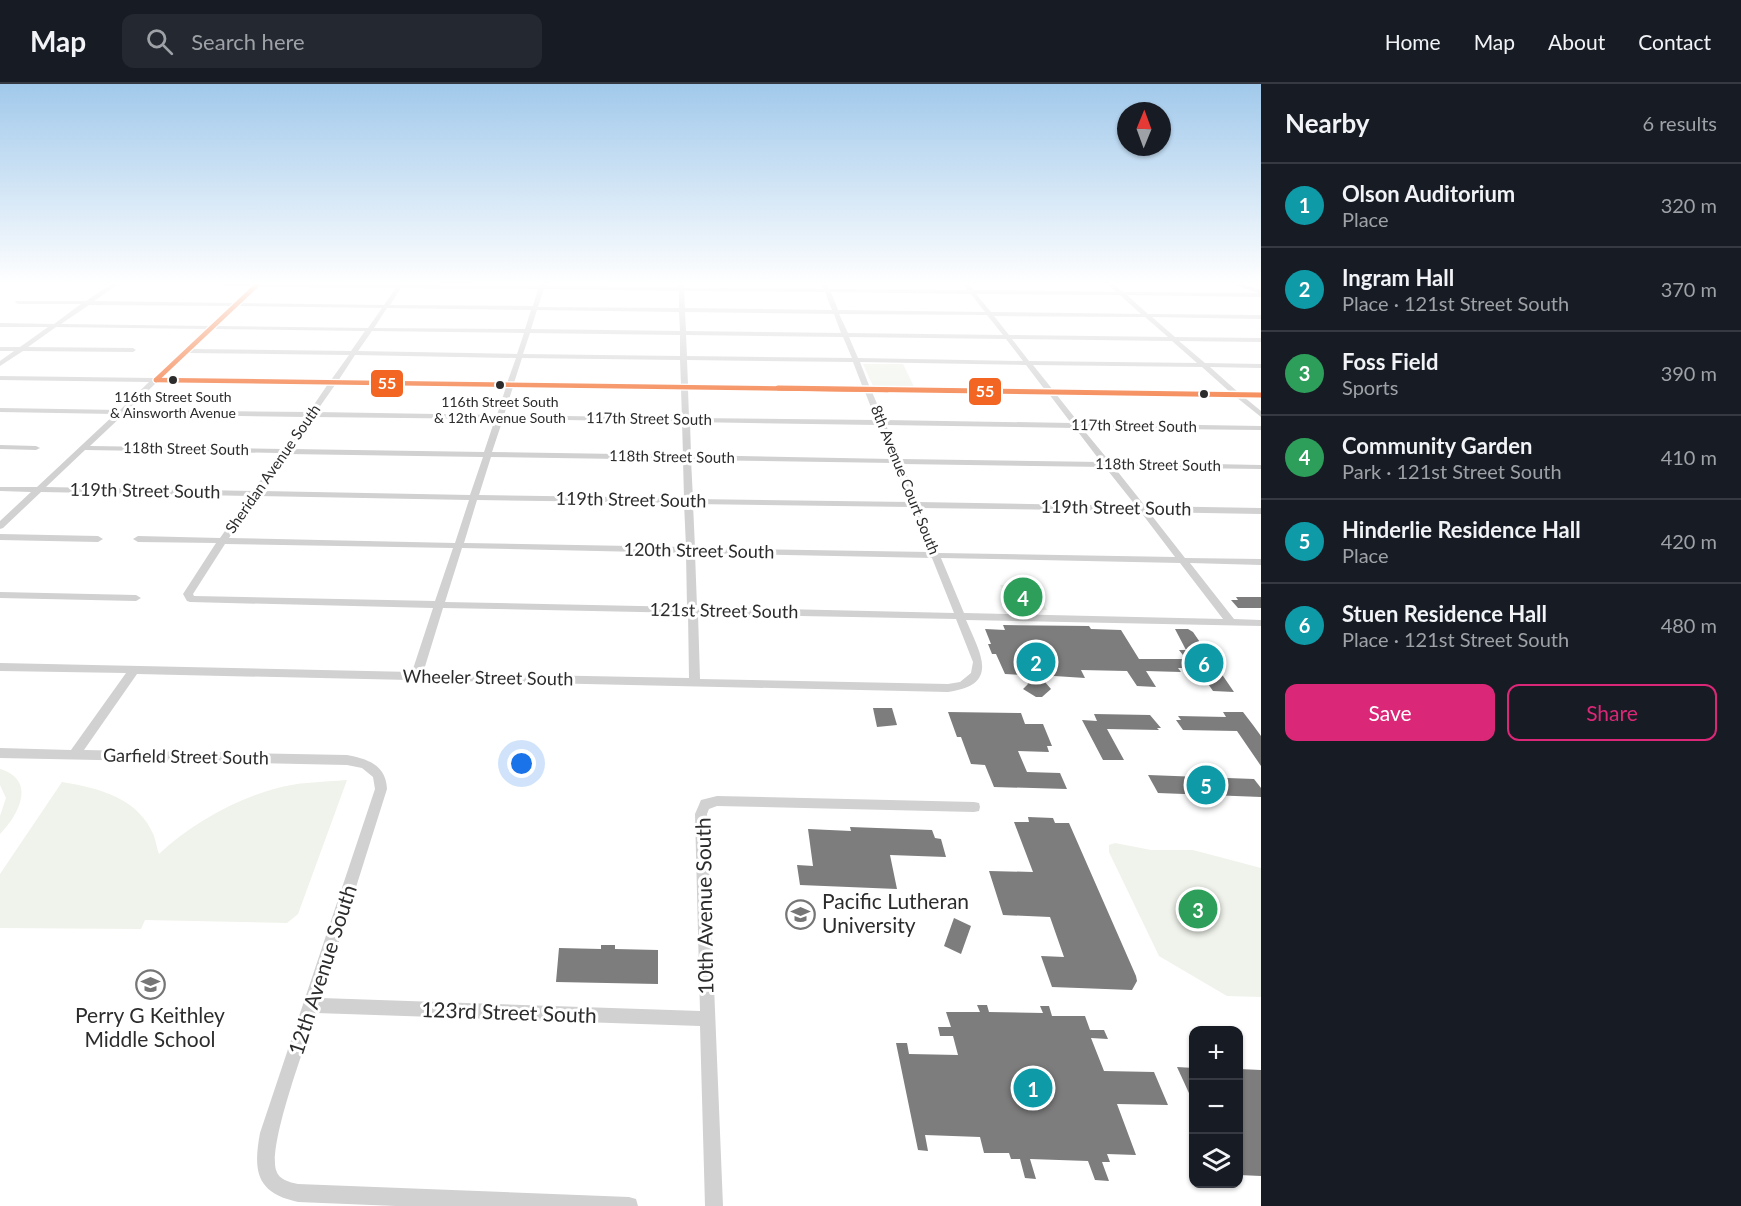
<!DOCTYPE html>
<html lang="en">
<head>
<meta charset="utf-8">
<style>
  :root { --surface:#171b24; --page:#242831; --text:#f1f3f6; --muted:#9ea1a6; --line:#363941; --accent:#db2777 }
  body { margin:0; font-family:Lato,sans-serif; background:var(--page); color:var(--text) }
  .controls { position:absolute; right:18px; bottom:18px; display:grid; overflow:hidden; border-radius:12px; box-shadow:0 2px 4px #0004 }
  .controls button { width:54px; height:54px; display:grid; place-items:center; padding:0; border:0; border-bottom:2px solid var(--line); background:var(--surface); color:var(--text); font:30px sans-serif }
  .compass { position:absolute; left:1117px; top:18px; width:54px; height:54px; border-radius:50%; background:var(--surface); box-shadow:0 2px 4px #0004; rotate:1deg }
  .you { position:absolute; left:522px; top:680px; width:21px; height:21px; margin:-15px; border:4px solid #fff; border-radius:50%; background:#1a73e8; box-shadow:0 0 0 9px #1a73e833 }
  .badge { display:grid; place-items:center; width:39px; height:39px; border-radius:50%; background:var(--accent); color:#fff; font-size:20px; font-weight:700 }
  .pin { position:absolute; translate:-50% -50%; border:3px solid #fff; box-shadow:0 2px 6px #0006 }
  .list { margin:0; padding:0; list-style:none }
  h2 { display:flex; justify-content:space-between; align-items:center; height:78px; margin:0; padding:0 24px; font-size:26px }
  h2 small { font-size:20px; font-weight:400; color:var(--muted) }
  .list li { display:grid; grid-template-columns:39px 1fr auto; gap:18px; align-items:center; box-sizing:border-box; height:84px; padding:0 24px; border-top:2px solid var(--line) }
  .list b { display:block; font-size:22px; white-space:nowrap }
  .list p { margin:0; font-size:20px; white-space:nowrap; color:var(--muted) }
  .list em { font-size:20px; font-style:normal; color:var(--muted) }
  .actions { display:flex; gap:12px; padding:18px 24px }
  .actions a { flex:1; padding:14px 0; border:2px solid var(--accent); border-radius:12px; text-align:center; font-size:21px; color:var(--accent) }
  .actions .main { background:var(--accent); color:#fff }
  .icon { flex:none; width:33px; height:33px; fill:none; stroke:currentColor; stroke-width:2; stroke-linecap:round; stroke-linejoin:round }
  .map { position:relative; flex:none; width:1261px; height:1122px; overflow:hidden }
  header { display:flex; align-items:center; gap:36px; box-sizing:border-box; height:84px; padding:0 30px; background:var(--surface); border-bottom:2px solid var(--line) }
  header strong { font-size:28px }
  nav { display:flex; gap:33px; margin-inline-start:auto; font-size:21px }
  .search { width:420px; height:54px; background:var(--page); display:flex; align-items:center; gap:15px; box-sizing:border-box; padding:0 21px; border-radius:12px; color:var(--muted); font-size:22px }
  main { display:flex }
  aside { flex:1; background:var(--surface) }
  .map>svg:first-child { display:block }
</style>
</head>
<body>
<header>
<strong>Map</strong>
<div class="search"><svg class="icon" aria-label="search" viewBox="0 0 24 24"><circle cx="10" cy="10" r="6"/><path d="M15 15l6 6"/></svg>Search here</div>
<nav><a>Home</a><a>Map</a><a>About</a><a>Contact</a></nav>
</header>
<main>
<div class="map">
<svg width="1261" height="1122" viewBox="0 0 1261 1122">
  <rect width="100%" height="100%" fill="#fff"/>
  <g fill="#f0f3eb">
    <path d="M 863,280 L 903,280 L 914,303 L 873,302 Z"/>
    <path d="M 1000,501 L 1034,502 L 1047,526 L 1012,525 Z"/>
    <path d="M 0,685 C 37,696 19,731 0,750 L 0,732 L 6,714 L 0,701 Z"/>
    <path d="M 347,696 L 298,830 L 287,839 L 145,836 L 141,845 L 0,844 L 0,790 L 62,698 C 99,704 139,714 154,752 C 156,758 157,765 159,770 C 190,741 232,717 274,705 C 296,698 324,698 347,696 Z"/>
    <path d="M 1115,759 L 1151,766 L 1193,766 L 1261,784 L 1261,913 L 1227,912 L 1159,872 L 1109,768 L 1109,761 Z"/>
  </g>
  <g fill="#7d7d7d">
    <path d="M 1236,513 L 1261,513 L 1261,524 L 1238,524 L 1231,516 L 1238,516 Z"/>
    <path d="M 1003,541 L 1089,542 L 1091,545 L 1121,546 L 1139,575 L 1186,575 L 1179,566 L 1186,566 L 1175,545 L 1188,545 L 1193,548 L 1234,608 L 1213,607 L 1197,584 L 1178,584 L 1181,588 L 1146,587 L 1156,603 L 1137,602 L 1127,587 L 1081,586 L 1085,594 L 1039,591 L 1051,605 L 1042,613 L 1036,613 L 1023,605 L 1028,600 L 1024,591 L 1005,590 L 996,570 L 992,570 L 988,560 L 991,560 L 985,545 L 1005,546 Z"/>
    <path d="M 873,624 L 892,624 L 897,641 L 877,643 Z"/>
    <path d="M 948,628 L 1021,629 L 1025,640 L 1043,640 L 1052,662 L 1047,662 L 1049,668 L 1018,667 L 1027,688 L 1060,689 L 1067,705 L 994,703 L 985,681 L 971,680 L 961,653 L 957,653 Z"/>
    <path d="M 1223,628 L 1243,628 L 1253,641 L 1261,652 L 1261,682 L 1237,647 L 1183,646 L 1176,636 L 1181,636 L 1178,632 L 1226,633 Z"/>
    <path d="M 1094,630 L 1150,631 L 1161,644 L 1157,644 L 1159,646 L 1107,645 L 1124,676 L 1103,676 L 1082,636 L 1097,637 Z"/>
    <path d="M 1148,691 L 1254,695 L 1261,704 L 1261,713 L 1158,709 Z"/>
    <path d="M 1028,733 L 1053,734 L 1055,739 L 1069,739 L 1136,892 L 1137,897 L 1132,906 L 1052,903 L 1041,872 L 1064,873 L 1050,833 L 1003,831 L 989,787 L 1033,788 L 1014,738 L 1029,738 Z"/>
    <path d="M 850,743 L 932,746 L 935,754 L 941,755 L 946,773 L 890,771 L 897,805 L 800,801 L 797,781 L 813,782 L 808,745 L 851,747 Z"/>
    <path d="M 954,834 L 971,842 L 961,870 L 944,862 Z"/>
    <path d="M 601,861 L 615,861 L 615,865 L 658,866 L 658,900 L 556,898 L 559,864 L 601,865 Z"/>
    <path d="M 977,921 L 987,921 L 989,928 L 1043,929 L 1040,922 L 1049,922 L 1052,932 L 1085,932 L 1090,946 L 1104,946 L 1108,955 L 1091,954 L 1104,987 L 1154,988 L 1168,1021 L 1117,1020 L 1136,1071 L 1107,1070 L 1110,1078 L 1102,1078 L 1109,1097 L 1095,1096 L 1088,1077 L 1030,1075 L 1036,1095 L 1025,1094 L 1020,1075 L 1011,1075 L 1009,1069 L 984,1069 L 980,1053 L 925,1051 L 928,1067 L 918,1066 L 896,959 L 907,959 L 909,970 L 958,971 L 953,952 L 940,952 L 938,943 L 951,943 L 946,928 L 980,928 Z"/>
    <path d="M 1177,983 L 1194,984 L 1194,1020 Z"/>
    <path d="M 1239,985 L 1261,986 L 1261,1092 L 1239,1091 Z"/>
  </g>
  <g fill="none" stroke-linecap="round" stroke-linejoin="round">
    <g fill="#d1d1d1" fill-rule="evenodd">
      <path d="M 68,199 L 398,201 L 400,199 L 404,199 L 404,201 L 539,202 L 541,199 L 545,199 L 545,202 L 678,203 L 679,199 L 683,199 L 684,204 L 824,205 L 821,199 L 826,199 L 829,205 L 968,206 L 962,199 L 967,199 L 974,206 L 1116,208 L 1106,199 L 1112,199 L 1123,208 L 1261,209 L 1261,213 L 1127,211 L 1148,230 L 1261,231 L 1261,235 L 1152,233 L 1175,253 L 1261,254 L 1261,258 L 1179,257 L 1205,279 L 1261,280 L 1261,284 L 1210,283 L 1239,309 L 1261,309 L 1261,313 L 1244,313 L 1261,327 L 1261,333 L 1236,313 L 1056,310 L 1079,339 L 1261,342 L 1261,346 L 1082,344 L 1110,378 L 1261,381 L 1261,385 L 1114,383 L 1145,422 L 1261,424 L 1261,430 L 1149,428 L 1185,474 L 1261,475 L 1261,481 L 1190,479 L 1234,535 L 1261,536 L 1261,542 L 966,536 C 980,569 1001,601 948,608 L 137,590 L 84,666 L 347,671 C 368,675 386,681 387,705 L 321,914 L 700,927 L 695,730 L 701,716 L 717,712 L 974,718 L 979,719 L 980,723 L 979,727 L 974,728 L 717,722 L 709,725 L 707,730 L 723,1122 L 705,1122 L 700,942 L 316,929 C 306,959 268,1060 276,1086 C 279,1096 289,1098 298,1100 L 629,1113 L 636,1115 L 638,1122 L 396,1122 L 298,1118 C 256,1109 253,1087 260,1049 L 375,705 L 373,693 L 362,684 L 347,681 L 0,674 L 0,664 L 71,666 L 126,589 L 0,587 L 0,579 L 412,588 L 433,524 L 190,518 L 187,517 L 183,510 L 216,459 L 138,458 L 133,455 L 138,452 L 220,454 L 250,412 L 41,408 L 3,444 L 0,445 L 0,437 L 31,408 L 0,407 L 0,403 L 37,403 L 115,330 L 0,328 L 0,324 L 120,326 L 149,298 L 0,296 L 0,292 L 154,294 L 206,245 L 56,243 L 28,263 L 133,264 L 136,266 L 133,268 L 23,267 L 0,282 L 0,277 L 14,267 L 0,267 L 0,263 L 20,263 L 48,243 L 0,243 L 0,239 L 54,240 L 81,220 L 18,220 L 15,218 L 16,217 L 86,217 L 110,201 L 70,201 ZM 117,201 L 252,202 L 234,219 L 94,217 ZM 258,203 L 396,204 L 384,221 L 241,219 ZM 401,204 L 538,205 L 533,222 L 390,221 ZM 544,205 L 679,207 L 679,224 L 538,223 ZM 684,207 L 825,208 L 832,226 L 685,224 ZM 831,208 L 971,210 L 985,228 L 838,226 ZM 976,210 L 1120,211 L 1141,230 L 991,228 ZM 89,221 L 231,222 L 210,242 L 61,240 ZM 237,222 L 382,224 L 368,244 L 217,242 ZM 387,224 L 531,226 L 525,245 L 374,244 ZM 537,226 L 679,228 L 680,247 L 531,245 ZM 685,228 L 834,230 L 841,249 L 686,247 ZM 839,230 L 987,231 L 1003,251 L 848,249 ZM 994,232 L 1145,233 L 1168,253 L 1009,251 ZM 213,245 L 365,247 L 351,267 L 192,265 ZM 372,247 L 524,249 L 517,270 L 358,267 ZM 530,249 L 680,251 L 680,272 L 523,270 ZM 686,251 L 843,253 L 852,274 L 687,272 ZM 849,253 L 1006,255 L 1023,277 L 858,274 ZM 1012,255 L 1172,257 L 1197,279 L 1029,277 ZM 188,269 L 349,271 L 331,296 L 161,294 ZM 355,271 L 516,274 L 507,299 L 338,297 ZM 522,274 L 680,276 L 681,301 L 514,299 ZM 687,276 L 853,278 L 863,304 L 688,301 ZM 860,278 L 1026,281 L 1045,306 L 870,304 ZM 1033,281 L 1202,283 L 1231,309 L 1053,306 ZM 157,298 L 328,300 L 309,328 L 128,326 ZM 335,301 L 506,303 L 497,331 L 316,328 ZM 513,303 L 681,305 L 682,334 L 504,331 ZM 688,305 L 865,308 L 876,336 L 689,334 ZM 872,308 L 1049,310 L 1071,339 L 884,336 ZM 124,330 L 306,333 L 283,365 L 90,362 ZM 313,333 L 495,335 L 484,368 L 290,365 ZM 503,335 L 682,338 L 683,371 L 492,368 ZM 690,338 L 878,341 L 892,375 L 691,371 ZM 886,341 L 1075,344 L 1101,378 L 900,375 ZM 85,366 L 280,369 L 253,407 L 46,403 ZM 287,370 L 483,373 L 470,411 L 262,407 ZM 491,373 L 683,376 L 684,414 L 479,411 ZM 691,376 L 894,379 L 909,418 L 693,415 ZM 902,380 L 1105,383 L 1136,422 L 918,418 ZM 258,412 L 469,416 L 455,459 L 229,454 ZM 477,416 L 684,419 L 686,463 L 464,459 ZM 693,420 L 911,423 L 929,468 L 695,464 ZM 920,424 L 1140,427 L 1175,473 L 939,469 ZM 225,460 L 453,464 L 435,517 L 194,512 L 193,510 ZM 462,464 L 686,469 L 687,523 L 445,518 ZM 695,469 L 932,474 L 954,529 L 697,523 ZM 941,474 L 1180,479 L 1223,535 L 964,529 ZM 443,524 L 688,529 L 689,594 L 423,589 ZM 698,530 L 956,535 L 973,578 L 971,589 L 960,598 L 948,600 L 700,595 Z"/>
      <path d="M 0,361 L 36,362 L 40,364 L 36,366 L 0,365 Z"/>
      <path d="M 0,450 L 98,452 L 103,455 L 98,458 L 0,456 Z"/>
      <path d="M 0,508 L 136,511 L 141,514 L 136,517 L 0,514 Z"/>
    </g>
    <path fill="#c4c4c4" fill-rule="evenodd" d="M 1230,199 L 1239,199 L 1261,206 L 1261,210 Z"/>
    <defs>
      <g id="bus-1-far1">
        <path d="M 156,296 L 888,306"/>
        <path d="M 156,296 L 259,199"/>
      </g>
      <path id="bus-1" d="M 778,304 L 1261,311"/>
    </defs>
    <use href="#bus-1-far1" stroke="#fff" stroke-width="7"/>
    <use href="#bus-1" stroke="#fff" stroke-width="8"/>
    <use href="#bus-1-far1" stroke="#f26522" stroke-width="4.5"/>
    <use href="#bus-1" stroke="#f26522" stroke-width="5"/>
  </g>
  <linearGradient id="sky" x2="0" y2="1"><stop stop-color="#a1c9eb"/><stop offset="0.56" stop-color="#fff"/><stop offset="1" stop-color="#fff" stop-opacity="0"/></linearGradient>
  <rect width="1261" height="356" fill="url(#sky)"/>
  <defs>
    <symbol id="university-ring" viewBox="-11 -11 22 22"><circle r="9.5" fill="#fff" stroke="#767676" stroke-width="1.5"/><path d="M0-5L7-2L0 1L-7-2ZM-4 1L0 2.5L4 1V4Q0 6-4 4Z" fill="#767676"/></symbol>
    <symbol id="school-ring" viewBox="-11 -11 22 22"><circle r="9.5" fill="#fff" stroke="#767676" stroke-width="1.5"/><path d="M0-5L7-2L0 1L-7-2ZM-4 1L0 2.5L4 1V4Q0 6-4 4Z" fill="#767676"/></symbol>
  </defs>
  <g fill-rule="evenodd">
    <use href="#university-ring" x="784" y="814" width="33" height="33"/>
    <use href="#school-ring" x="134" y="884" width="33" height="33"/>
  </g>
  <g fill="#2c2c2c" stroke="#fff" stroke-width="2">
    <circle cx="173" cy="296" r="5"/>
    <circle cx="500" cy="301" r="5"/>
    <circle cx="1204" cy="310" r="5"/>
  </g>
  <g text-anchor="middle" stroke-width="6" stroke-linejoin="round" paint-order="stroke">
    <g font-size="14" fill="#2c2c2c" stroke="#fff">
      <text x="173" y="318">116th Street South<tspan x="173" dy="16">&amp; Ainsworth Avenue</tspan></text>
      <text x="500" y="323">116th Street South<tspan x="500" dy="16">&amp; 12th Avenue South</tspan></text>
    </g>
    <g font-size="15" fill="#2c2c2c" stroke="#fff">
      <text transform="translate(649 335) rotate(1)" y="5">117th Street South</text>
      <text transform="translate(1134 342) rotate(1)" y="5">117th Street South</text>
      <text transform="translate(186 365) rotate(1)" y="5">118th Street South</text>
      <text transform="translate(672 373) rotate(1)" y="5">118th Street South</text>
      <text transform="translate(1158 381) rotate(1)" y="5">118th Street South</text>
      <text transform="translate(273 385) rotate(-55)" y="5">Sheridan Avenue South</text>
      <text transform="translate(905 396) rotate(68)" y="5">8th Avenue Court South</text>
    </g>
    <g font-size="18" fill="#2c2c2c" stroke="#fff">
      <text transform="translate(145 407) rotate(1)" y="6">119th Street South</text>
      <text transform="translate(631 416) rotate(1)" y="6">119th Street South</text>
      <text transform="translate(1116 424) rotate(1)" y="6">119th Street South</text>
      <text transform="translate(699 467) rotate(1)" y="6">120th Street South</text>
      <text transform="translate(724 527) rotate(1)" y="6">121st Street South</text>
      <text transform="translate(488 594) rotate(1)" y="6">Wheeler Street South</text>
      <text transform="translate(186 673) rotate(1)" y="6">Garfield Street South</text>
    </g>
    <g font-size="21" fill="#2c2c2c" stroke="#fff" text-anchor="start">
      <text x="822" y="825">Pacific Lutheran<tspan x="822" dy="24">University</tspan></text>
      <text x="150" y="939" text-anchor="middle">Perry G Keithley<tspan x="150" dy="24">Middle School</tspan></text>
    </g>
    <g font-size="21" fill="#2c2c2c" stroke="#fff">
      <text transform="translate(705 822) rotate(-91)" y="7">10th Avenue South</text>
      <text transform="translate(323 886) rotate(-72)" y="7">12th Avenue South</text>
      <text transform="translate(509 929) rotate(2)" y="7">123rd Street South</text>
    </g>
  </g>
  <g stroke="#fff" stroke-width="2">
    <rect x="370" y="285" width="34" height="29" rx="6" fill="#f26522"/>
    <rect x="968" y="293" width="34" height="29" rx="6" fill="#f26522"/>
  </g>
  <g font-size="16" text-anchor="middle" font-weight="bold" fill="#fff">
    <text x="387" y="305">55</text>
    <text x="985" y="313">55</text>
  </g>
</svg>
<div class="controls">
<button>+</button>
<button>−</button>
<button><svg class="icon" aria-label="layers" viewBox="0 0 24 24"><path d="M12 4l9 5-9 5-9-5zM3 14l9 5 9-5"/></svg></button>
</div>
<svg class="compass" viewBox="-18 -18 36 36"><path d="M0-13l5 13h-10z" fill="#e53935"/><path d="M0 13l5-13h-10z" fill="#9ea1a6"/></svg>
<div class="you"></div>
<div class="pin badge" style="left:1033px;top:1004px;background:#0f9aa8">1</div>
<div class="pin badge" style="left:1036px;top:578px;background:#0f9aa8">2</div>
<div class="pin badge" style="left:1198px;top:825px;background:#2e9e5b">3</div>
<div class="pin badge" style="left:1023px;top:513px;background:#2e9e5b">4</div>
<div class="pin badge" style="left:1206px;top:701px;background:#0f9aa8">5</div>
<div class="pin badge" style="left:1204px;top:579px;background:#0f9aa8">6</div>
</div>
<aside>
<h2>Nearby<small>6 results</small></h2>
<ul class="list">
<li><span class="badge" style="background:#0f9aa8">1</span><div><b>Olson Auditorium</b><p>Place</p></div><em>320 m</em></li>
<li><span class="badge" style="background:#0f9aa8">2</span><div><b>Ingram Hall</b><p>Place · 121st Street South</p></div><em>370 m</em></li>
<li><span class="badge" style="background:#2e9e5b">3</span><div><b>Foss Field</b><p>Sports</p></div><em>390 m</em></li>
<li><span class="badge" style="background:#2e9e5b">4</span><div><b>Community Garden</b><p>Park · 121st Street South</p></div><em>410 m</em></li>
<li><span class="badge" style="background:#0f9aa8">5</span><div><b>Hinderlie Residence Hall</b><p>Place</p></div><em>420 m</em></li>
<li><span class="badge" style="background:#0f9aa8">6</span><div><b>Stuen Residence Hall</b><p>Place · 121st Street South</p></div><em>480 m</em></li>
</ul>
<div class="actions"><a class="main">Save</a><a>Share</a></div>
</aside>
</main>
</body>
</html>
